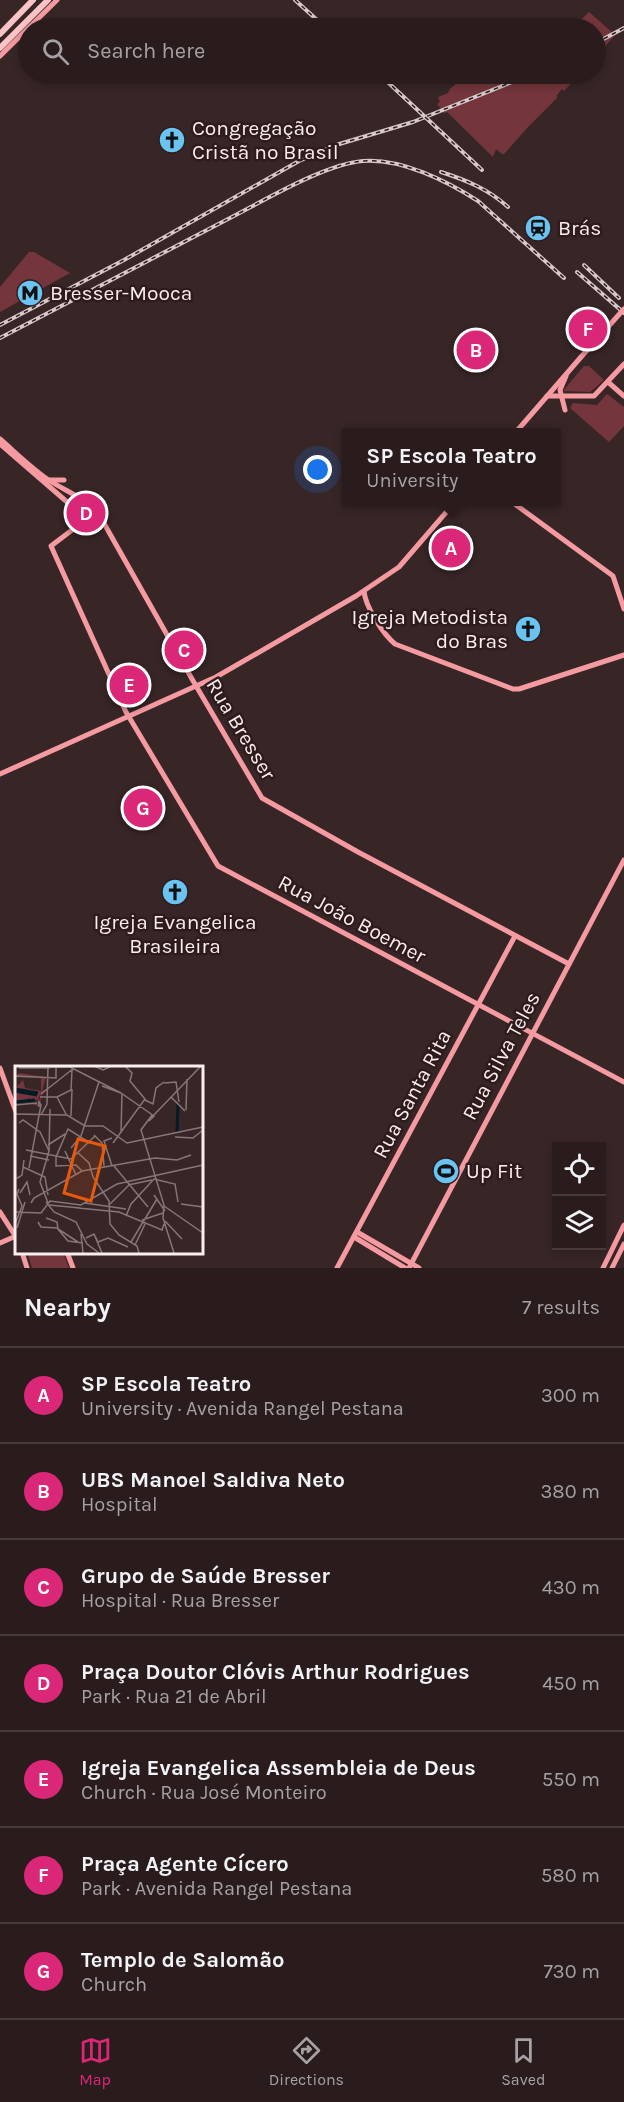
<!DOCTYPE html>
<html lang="en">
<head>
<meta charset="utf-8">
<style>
  :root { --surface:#2a1c1d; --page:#322526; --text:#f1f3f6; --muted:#a5a1a4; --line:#463a3b; --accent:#db2777 }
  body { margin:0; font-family:Karla,sans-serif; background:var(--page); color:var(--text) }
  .controls { position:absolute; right:18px; bottom:18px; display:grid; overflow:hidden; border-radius:0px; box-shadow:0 3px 9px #0003 }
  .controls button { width:54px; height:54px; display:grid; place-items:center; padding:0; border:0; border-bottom:2px solid var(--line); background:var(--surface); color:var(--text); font:30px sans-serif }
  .you { position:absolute; left:318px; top:470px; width:21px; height:21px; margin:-15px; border:4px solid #fff; border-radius:50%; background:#1a73e8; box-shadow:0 0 0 9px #1a73e833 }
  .badge { display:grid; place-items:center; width:39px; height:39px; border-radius:50%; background:var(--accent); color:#fff; font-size:20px; font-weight:700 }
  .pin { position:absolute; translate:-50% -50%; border:3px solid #fff; box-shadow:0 2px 6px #0006 }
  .popup { position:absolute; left:342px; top:428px; width:219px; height:78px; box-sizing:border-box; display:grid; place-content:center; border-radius:0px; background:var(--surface); filter:drop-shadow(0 2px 4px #0005); font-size:20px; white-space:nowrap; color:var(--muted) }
  .popup b { font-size:22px; color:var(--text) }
  .popup::after { content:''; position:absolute; left:50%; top:100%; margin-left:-12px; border:12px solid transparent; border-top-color:var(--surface) }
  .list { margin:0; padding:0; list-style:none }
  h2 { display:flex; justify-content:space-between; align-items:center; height:78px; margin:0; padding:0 24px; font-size:26px }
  h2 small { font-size:20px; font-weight:400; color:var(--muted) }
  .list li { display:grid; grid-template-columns:39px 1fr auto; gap:18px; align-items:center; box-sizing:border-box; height:96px; padding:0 24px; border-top:2px solid var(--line) }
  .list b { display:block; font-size:22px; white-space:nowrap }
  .list p { margin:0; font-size:20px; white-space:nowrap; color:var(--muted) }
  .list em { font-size:20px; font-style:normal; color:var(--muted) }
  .icon { flex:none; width:33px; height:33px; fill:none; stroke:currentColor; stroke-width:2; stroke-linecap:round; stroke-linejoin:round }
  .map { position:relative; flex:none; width:624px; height:1268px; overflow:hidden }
  .search { position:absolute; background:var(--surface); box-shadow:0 3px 9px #0003; left:18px; right:18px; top:18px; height:66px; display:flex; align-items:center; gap:15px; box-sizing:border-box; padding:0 21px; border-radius:33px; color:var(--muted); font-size:22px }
  .sheet { height:750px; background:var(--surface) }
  nav { display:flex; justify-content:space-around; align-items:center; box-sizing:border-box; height:84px; border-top:2px solid var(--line); background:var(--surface); font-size:16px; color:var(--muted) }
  nav a { display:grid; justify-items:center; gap:3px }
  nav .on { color:var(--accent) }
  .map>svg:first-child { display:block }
</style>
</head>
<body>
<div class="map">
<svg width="624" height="1268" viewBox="0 0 624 1268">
  <rect width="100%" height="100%" fill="#382627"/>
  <g fill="#74363c">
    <path d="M 589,12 L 615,35 L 596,57 L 596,28 L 573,28 Z"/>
    <path d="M 467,74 L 580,74 L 564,91 L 562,89 L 557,95 L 557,98 L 528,127 L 504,154 L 502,154 L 496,149 L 493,157 L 447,112 L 444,113 L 437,104 L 440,102 L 438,97 L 448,93 L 450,89 Z"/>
    <path d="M 29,252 L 34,252 L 70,273 L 0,312 L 0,287 Z"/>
    <path d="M 596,311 L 609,320 L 583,348 L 569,336 L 582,320 L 584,321 Z"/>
    <path d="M 584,366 L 589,366 L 603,379 L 603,381 L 590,392 L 563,391 Z"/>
    <path d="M 607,394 L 624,407 L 624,426 L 609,442 L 570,408 L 573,403 L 597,405 Z"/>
    <path d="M 27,1252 L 63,1252 L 69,1268 L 32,1268 Z"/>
  </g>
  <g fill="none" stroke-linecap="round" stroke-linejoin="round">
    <g stroke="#f59aa1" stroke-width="5">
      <path d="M 0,56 L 57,0"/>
      <path d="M 608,382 L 624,396"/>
      <path d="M 547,396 L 594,396 L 624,364"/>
      <path d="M 565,410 L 560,390 L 566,376"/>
      <path d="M 516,432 L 581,357"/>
      <path d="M 0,439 C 16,453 32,469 50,481 C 66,491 84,498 97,511 L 192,679 L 262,798 L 358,852 L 569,964"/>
      <path d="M 0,444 L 74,508 L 81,523"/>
      <path d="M 48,480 L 64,480"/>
      <path d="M 512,502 L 609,573 L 613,576 L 624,609"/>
      <path d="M 75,509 L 84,508 L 88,502"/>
      <path d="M 97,511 L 51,546 L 126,712 L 218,866 L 624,1082"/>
      <path d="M 364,591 C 365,606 383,634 395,644 L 513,689 L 519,689 L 624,655"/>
      <path d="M 0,774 L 216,677 L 356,596 L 399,567 L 455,502"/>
      <path d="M 0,1068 L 16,1112"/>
      <path d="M 0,1212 L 16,1237"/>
      <path d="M 357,1232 L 419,1268"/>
      <path d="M 354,1237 L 405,1268"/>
      <path d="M 0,1243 L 16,1236"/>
      <path d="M 22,1252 L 27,1268"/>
      <path d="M 67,1252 L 73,1268"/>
      <path d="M 337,1268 L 515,936"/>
      <path d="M 409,1268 L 624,860"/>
      <path d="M 603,1268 L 624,1225"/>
      <path d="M 612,1268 L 624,1244"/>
    </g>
    <g stroke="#fac3c5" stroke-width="6">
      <path d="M 0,34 L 33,0"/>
      <path d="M 0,48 L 48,0"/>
    </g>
    <defs>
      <g id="rail">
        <path d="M 295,0 L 326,28"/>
        <path d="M 596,43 L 624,28"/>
        <path d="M 379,74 L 482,170"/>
        <path d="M 441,172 C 466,180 488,189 508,207"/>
        <path d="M 584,265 L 619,298"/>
        <path d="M 577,272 L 624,313"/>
        <path d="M 0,325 L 124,260 L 299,161 L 336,145 L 413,122 L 532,74"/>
        <path d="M 0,338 C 77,298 153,258 230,218 C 265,200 325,164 363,161 C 401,158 447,181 478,201 L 564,278"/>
      </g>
    </defs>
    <use href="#rail" stroke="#d7c9ca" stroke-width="4"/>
    <use href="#rail" stroke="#2e1c1d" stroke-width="1.5" stroke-dasharray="4.5" stroke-linecap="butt"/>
    <path stroke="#f59aa1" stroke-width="5" d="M 581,357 L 624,309"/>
  </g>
  <defs>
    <symbol id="church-disc" viewBox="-11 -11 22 22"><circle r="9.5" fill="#6ac3f1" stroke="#2e1c1d"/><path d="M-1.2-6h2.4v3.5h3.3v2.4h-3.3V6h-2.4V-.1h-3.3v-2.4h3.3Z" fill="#111"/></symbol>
    <symbol id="station-disc" viewBox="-11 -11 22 22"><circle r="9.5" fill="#6ac3f1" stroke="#2e1c1d"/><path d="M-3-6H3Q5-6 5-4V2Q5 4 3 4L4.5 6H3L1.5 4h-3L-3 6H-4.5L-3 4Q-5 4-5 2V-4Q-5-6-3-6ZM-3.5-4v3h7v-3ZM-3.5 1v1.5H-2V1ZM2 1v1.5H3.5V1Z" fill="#111"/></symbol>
    <symbol id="metro-disc" viewBox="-11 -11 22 22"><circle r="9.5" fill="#6ac3f1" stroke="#2e1c1d"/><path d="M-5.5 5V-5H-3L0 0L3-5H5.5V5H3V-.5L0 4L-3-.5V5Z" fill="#111"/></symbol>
    <symbol id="stadium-disc" viewBox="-11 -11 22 22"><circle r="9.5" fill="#6ac3f1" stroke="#2e1c1d"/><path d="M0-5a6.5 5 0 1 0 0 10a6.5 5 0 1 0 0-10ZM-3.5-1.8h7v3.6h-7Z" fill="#111"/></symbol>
  </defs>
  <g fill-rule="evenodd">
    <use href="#church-disc" x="157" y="125" width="30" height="30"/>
    <use href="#station-disc" x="523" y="213" width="30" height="30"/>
    <use href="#metro-disc" x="15" y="278" width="30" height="30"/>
    <use href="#church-disc" x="513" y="614" width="30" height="30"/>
    <use href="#church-disc" x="160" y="877" width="30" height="30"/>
    <use href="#stadium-disc" x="431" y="1156" width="30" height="30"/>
  </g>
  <g text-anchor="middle" stroke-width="5" stroke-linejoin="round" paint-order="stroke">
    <g font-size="21" fill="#fbeeef" stroke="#2e1c1d" text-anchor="start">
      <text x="192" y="135">Congregação<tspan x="192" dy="24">Cristã no Brasil</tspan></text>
      <text x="558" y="235">Brás</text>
      <text x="50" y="300">Bresser-Mooca</text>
      <text x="508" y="624" text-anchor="end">Igreja Metodista<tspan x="508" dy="24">do Bras</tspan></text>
      <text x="175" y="929" text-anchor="middle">Igreja Evangelica<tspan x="175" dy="24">Brasileira</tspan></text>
      <text x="466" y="1178">Up Fit</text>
    </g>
    <g font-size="21" fill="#fbeeef" stroke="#2e1c1d">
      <text transform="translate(241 729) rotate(59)" y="7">Rua Bresser</text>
      <text transform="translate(352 919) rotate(28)" y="7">Rua João Boemer</text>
      <text transform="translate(501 1056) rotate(-62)" y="7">Rua Silva Teles</text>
      <text transform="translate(412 1094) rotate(-62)" y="7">Rua Santa Rita</text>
    </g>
  </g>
  <g transform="translate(15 1066)">
    <rect width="188" height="188" fill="#382627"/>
    <path d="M 4,7 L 31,11 L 27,25 L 32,22 L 32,23 L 26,30 L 32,31 L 26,31 L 25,41 L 17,38 L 24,36 L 26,26 L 23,34 L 16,35 L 13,31 L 13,34 L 15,34 L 14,35 L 0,38 L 0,24 L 23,28 L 0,23 L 8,14 L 10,22 L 26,25 L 26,12 L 0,11 Z" fill="#74363c"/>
    <path fill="none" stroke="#021b27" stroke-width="3" d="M 0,23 L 23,27 L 0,24M 0,25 L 22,29M 0,36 L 20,34M 162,67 L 163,38"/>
    <path fill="none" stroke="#867677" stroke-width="1.5" d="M 79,0 L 88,4 L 97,0M 35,1 L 55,1 L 106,27M 4,2 L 35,2M 0,10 L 41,12 L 41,0M 149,17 L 161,16 L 164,36M 87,20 L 106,27M 106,27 L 139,50 L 134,55M 26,28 L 59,2M 25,31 L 42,31 L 56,24 L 57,4M 42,31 L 51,48M 156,31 L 170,45M 130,34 L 138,38 L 141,22 L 149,16M 0,39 L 22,37M 171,44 L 172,13M 0,48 L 52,49 L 70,60 L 88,60 L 112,77 L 188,61M 26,49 L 32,38 L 33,0M 137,49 L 126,64 L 149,139 L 148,152 L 159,187M 56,50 L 57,23M 136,52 L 186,0M 4,57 L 8,54 L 25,66 L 34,85 L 25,116 L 33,137M 106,67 L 107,27M 79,69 L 87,77 L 89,100M 160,71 L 178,72 L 188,64M 98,77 L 130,33 L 115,15 L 117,7 L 110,0M 33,79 L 50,68M 56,82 L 66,70 L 84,16M 11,84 L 56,93 L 80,70M 34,84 L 35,43M 50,85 L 61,109M 62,86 L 74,97 L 78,111 L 94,135 L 95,158 L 104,169 L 122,180 L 124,187M 15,90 L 34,94M 97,100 L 89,75 L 97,72M 99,100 L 133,141M 8,101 L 30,111 L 33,129M 14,102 L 26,39 L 24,36 L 24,41M 67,105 L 61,99 L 41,100 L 41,91 L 53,63 L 75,77M 2,113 L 2,112 L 4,111 L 7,109 L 9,94 L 7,109M 113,119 L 137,114M 5,127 L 12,116 L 15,129M 139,129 L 150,145M 31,136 L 39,146 L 61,156 L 72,178 L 84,187M 16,137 L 19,132 L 67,105 L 140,92 L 162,94 L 176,89M 70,137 L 111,143M 166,138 L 188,141M 34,139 L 65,142M 94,139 L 114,119M 149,140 L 188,167M 63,142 L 104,146 L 147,164 L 149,158M 0,146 L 26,147 L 35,135 L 66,139 L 102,118 L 188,99M 111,150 L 116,138 L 139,113 L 160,118 L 163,136M 31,152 L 42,156 L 43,163 L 63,176M 127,154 L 148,147M 150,155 L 167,173M 23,156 L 26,161 L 42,162 L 53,175 L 68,177M 0,158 L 7,140 L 2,128 L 4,123M 2,162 L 10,136M 66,168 L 68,187M 80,170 L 83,176 L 93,172 L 113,181M 71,172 L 79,168 L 87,187M 116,176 L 142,133M 120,179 L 130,158"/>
    <path fill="#e8590c" fill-opacity="0.15" stroke="#e8590c" stroke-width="3" d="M 63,73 L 90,80 L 76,135 L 49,127 Z"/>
    <rect width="188" height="188" fill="none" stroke="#fbeeef" stroke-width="3"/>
  </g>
</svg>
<div class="controls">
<button><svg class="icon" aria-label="locate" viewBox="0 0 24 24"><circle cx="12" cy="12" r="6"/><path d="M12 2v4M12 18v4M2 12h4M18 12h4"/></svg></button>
<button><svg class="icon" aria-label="layers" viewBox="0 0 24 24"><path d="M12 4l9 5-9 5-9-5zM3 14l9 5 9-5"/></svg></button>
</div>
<div class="you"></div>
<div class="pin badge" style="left:451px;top:548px">A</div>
<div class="popup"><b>SP Escola Teatro</b>University</div>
<div class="pin badge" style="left:476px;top:350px">B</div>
<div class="pin badge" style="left:184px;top:650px">C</div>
<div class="pin badge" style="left:86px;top:513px">D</div>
<div class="pin badge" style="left:129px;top:685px">E</div>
<div class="pin badge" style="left:588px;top:329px">F</div>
<div class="pin badge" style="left:143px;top:808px">G</div>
<div class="search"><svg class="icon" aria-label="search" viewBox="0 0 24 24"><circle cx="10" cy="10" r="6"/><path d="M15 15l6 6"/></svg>Search here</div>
</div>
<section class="sheet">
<h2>Nearby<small>7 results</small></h2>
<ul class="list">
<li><span class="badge">A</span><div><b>SP Escola Teatro</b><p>University · Avenida Rangel Pestana</p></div><em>300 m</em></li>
<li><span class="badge">B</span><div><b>UBS Manoel Saldiva Neto</b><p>Hospital</p></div><em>380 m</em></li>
<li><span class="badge">C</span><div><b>Grupo de Saúde Bresser</b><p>Hospital · Rua Bresser</p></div><em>430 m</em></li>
<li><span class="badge">D</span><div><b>Praça Doutor Clóvis Arthur Rodrigues</b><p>Park · Rua 21 de Abril</p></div><em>450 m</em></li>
<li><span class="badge">E</span><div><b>Igreja Evangelica Assembleia de Deus</b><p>Church · Rua José Monteiro</p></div><em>550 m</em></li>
<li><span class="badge">F</span><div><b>Praça Agente Cícero</b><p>Park · Avenida Rangel Pestana</p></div><em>580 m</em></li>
<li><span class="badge">G</span><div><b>Templo de Salomão</b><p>Church</p></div><em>730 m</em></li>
</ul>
</section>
<nav>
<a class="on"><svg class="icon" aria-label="map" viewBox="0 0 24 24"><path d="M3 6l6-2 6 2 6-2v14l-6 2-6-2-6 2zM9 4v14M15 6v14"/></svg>Map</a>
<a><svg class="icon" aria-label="directions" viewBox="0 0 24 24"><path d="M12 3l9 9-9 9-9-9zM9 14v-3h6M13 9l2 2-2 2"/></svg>Directions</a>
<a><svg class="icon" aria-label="saved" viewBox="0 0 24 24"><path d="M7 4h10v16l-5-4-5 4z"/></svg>Saved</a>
</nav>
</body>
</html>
